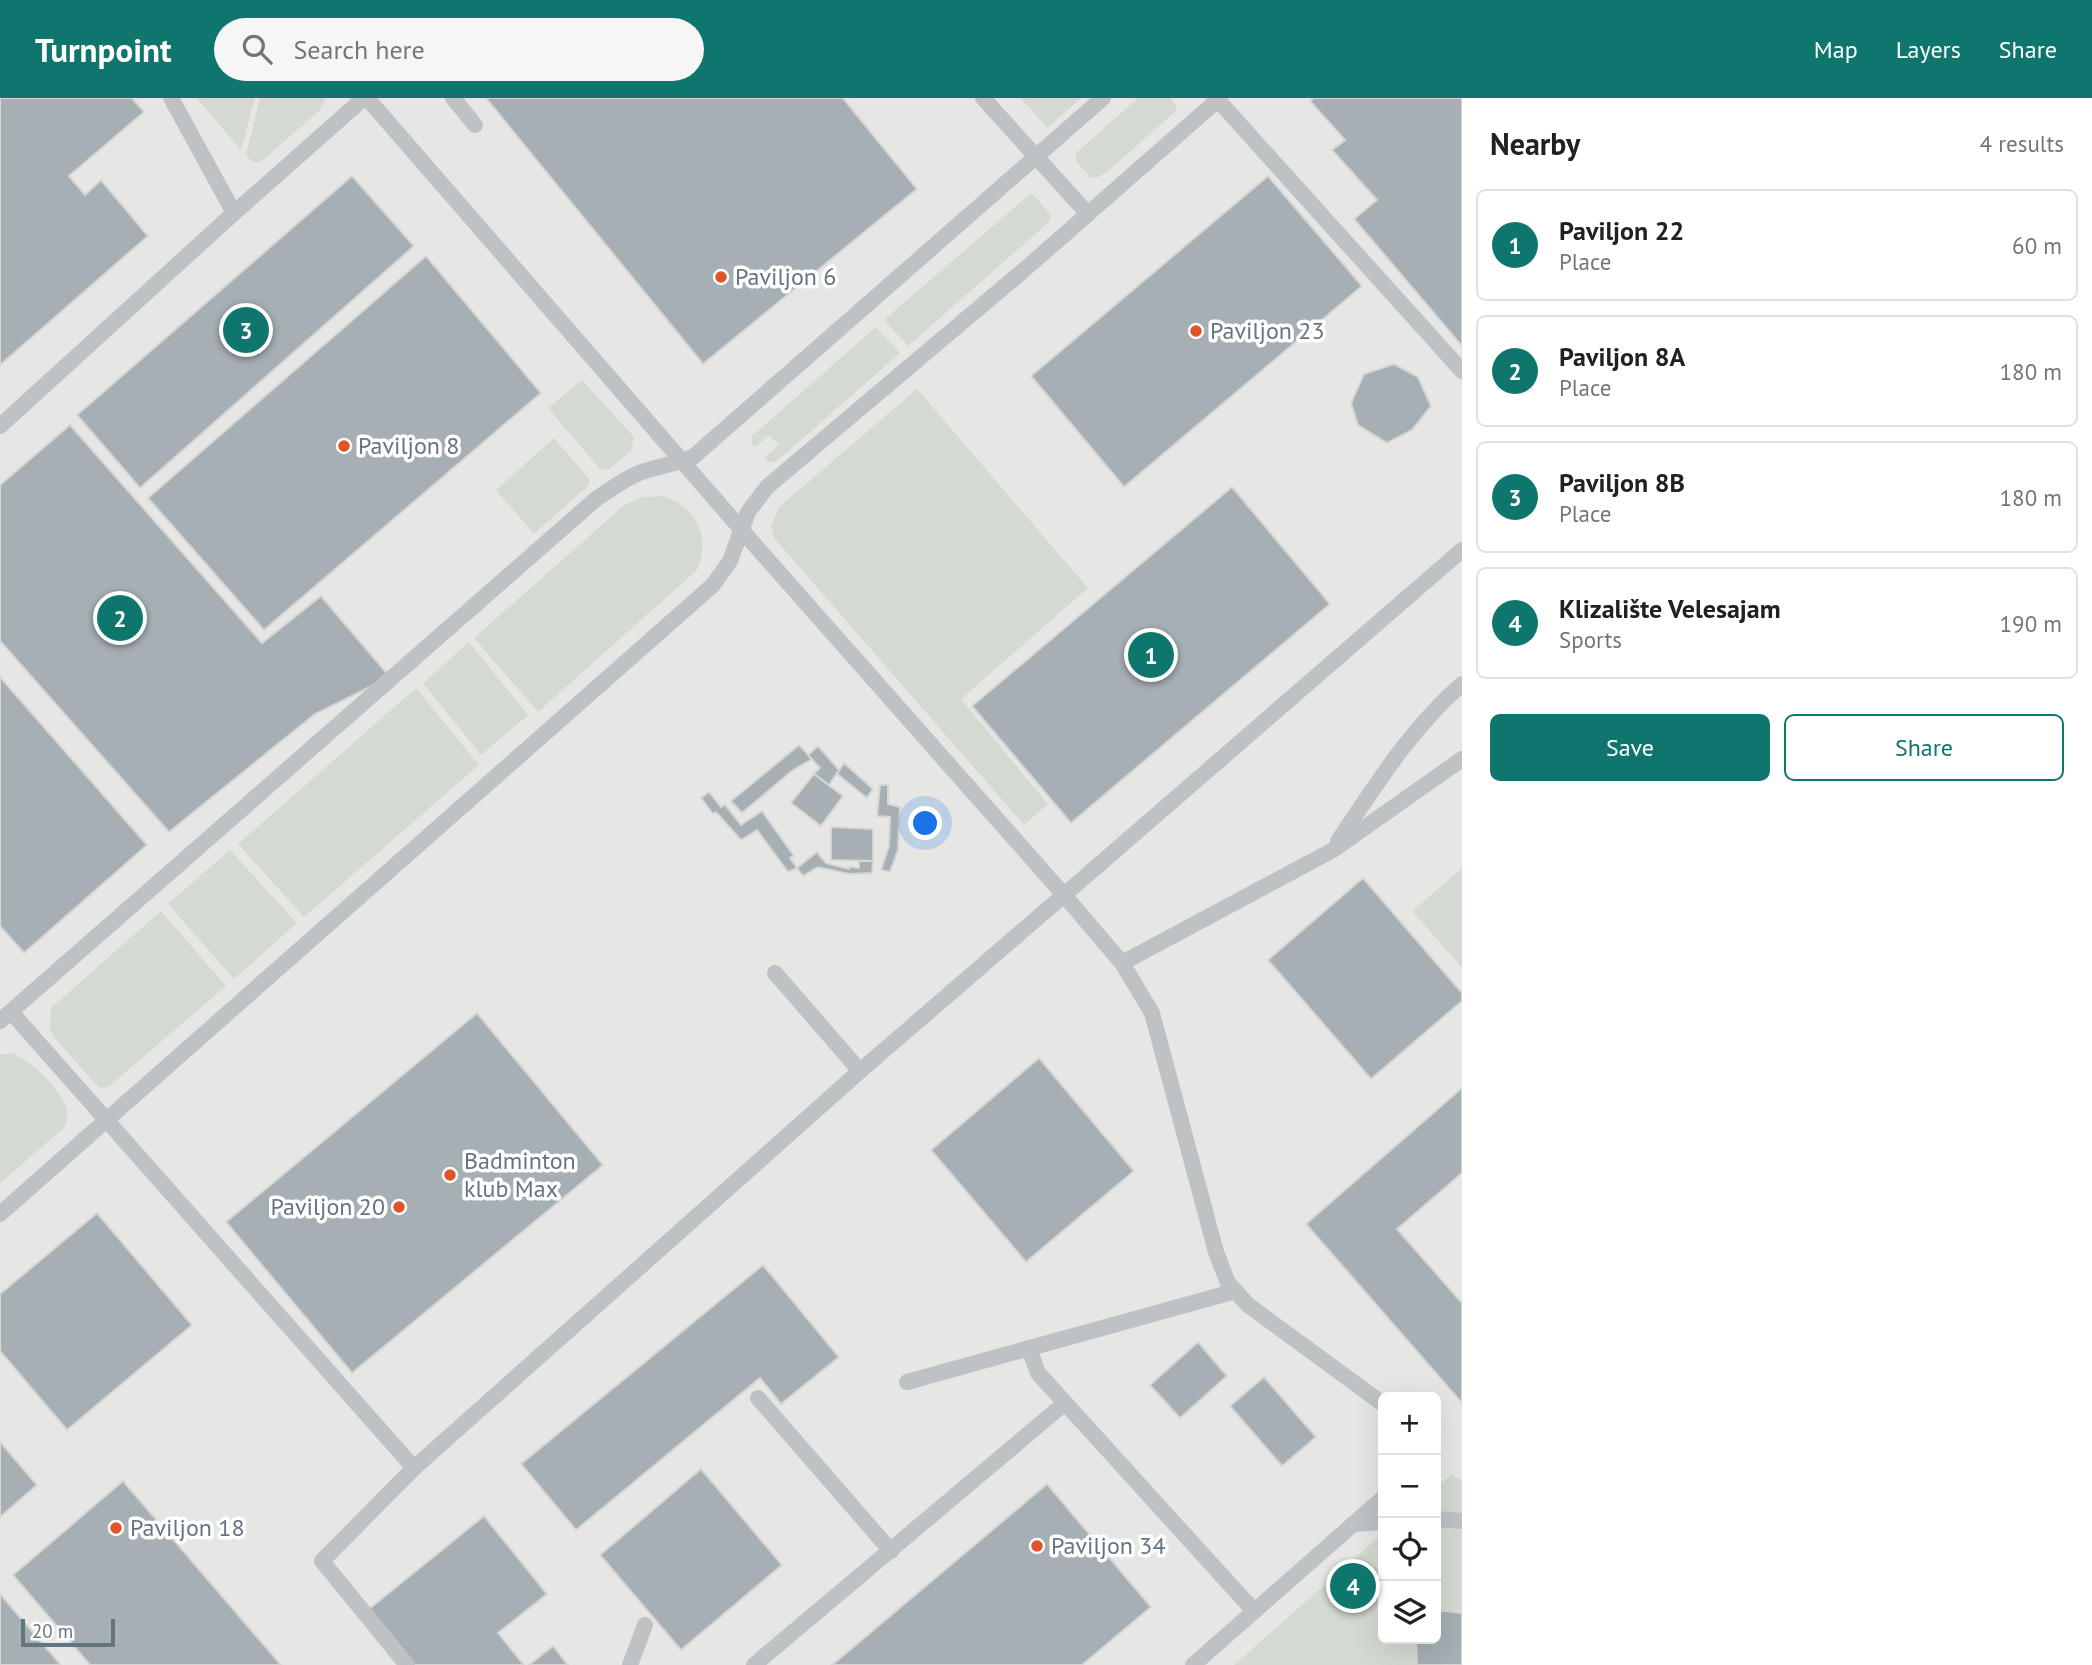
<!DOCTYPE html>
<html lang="en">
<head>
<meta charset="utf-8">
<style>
  :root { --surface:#fff; --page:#f6f6f6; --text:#202124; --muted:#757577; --line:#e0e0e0; --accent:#0f766e }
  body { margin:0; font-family:"PT Sans",sans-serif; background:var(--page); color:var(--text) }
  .controls { position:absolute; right:21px; bottom:21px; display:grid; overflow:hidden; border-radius:10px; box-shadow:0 7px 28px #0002 }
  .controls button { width:63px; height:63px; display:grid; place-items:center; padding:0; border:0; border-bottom:2px solid var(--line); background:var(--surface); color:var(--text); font:35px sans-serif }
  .scale { position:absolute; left:21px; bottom:18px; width:94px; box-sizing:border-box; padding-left:7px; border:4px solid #647582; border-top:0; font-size:19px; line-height:24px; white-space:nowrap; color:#647582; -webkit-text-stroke:5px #fff; paint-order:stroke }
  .you { position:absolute; left:926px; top:726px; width:24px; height:24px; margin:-18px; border:5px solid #fff; border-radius:50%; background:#1a73e8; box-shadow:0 0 0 10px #1a73e833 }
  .badge { display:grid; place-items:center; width:46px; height:46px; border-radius:50%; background:var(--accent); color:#fff; font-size:23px; font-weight:700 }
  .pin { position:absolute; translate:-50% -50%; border:4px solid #fff; box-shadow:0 2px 7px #0006 }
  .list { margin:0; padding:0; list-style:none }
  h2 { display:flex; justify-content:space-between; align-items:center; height:91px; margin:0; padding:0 28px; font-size:30px }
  h2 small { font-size:23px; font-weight:400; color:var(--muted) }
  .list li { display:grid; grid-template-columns:46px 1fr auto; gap:21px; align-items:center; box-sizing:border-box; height:112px; margin:0 14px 14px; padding:0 14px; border:2px solid var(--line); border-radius:10px }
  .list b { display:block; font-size:26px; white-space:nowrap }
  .list p { margin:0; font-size:23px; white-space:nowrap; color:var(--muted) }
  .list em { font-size:23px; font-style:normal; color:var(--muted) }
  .actions { display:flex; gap:14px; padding:21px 28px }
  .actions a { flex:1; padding:16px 0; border:2px solid var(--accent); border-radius:10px; text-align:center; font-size:24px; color:var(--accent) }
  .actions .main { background:var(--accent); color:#fff }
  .icon { flex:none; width:38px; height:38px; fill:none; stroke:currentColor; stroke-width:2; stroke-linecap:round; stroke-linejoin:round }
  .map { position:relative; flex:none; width:1462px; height:1567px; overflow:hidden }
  header { display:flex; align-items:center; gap:42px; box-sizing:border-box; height:98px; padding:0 35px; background:var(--accent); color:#fff }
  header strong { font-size:33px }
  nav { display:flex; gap:38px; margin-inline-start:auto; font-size:24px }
  .search { width:490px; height:63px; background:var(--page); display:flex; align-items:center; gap:18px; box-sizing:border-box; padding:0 24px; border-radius:38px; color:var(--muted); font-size:26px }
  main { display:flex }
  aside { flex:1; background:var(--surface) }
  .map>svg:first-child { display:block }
</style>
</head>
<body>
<header>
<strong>Turnpoint</strong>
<div class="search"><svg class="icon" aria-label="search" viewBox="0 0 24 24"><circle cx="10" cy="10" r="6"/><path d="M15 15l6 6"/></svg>Search here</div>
<nav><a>Map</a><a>Layers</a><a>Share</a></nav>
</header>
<main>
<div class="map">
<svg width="1462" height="1567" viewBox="0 0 1462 1567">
  <rect width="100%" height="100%" fill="#f5f5f1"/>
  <path fill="#e6e7e5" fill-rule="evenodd" d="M 0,0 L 1462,0 L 1462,770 L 1412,813 L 1462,870 L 1462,1567 L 0,1567 ZM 1383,1299 L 1436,1299 L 1436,1541 L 1383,1541 Z"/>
  <g fill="#d4dad1">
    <path d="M 197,0 L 255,0 L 241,52 L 201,5 Z"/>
    <path d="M 260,0 L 326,0 L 320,12 L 263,62 C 256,68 251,63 246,57 Z"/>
    <path d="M 1021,0 L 1081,0 L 1047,30 Z"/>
    <path d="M 1138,0 L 1170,0 L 1177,9 L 1176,13 L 1108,73 L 1099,79 L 1091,80 L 1075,62 L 1076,55 Z"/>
    <path d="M 1030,96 L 1034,97 L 1051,117 L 1049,124 L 908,248 L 884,222 Z"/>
    <path d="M 876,229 L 900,255 L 776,364 L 771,364 L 764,360 L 779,347 L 769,337 L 755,349 L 751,345 L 752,338 Z"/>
    <path d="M 582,282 L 634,339 L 631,353 L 608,372 L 600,371 L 548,310 Z"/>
    <path d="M 917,291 L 1088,490 L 961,601 L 1048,706 L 1024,727 L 774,440 L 771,428 L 779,409 Z"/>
    <path d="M 554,340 L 589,381 L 589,387 L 534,436 L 496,392 Z"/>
    <path d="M 663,398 C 697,409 711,439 697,472 L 538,614 L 474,540 L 623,408 L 642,399 Z"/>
    <path d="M 469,544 L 528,617 L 481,657 L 423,585 Z"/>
    <path d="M 416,590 L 479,667 L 304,819 L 238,746 Z"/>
    <path d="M 230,752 L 297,825 L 234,881 L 168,806 Z"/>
    <path d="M 1462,770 L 1462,870 L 1412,813 Z"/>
    <path d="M 161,813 L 226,888 L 108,989 L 99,990 L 55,940 L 50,931 L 51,910 Z"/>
    <path d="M 11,955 C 28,959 60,992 66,1008 C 69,1016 67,1022 64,1030 L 0,1085 L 0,957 Z"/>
    <path d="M 1452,1376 L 1462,1383 L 1462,1567 L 1234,1567 L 1383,1435 L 1383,1541 L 1436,1541 L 1436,1390 Z"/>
  </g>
  <g fill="#a6afb4" stroke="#d6d6d4" stroke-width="2">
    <path d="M 0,0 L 132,0 L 144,14 L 69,78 L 85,97 L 101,82 L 148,138 L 0,267 Z"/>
    <path d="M 486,0 L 843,0 L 917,91 L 703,266 Z"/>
    <path d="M 1314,0 L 1462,0 L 1462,248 L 1354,121 L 1377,102 L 1332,52 L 1345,42 L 1310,3 Z"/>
    <path d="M 352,78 L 414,148 L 140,390 L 77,317 Z"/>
    <path d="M 1268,78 L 1362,188 L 1124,389 L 1031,278 Z"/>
    <path d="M 426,158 L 541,295 L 264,532 L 148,400 Z"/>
    <path d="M 1394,266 L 1418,279 L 1431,308 L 1412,332 L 1387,345 L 1358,327 L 1351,305 L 1364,276 Z"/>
    <path d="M 70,327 L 262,545 L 321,498 L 390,579 L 315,616 L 169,734 L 0,543 L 0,387 Z"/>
    <path d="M 1232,389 L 1330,506 L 1071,725 L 972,608 Z"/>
    <path d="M 0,579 L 147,747 L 24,855 L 0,828 Z"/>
    <path d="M 799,647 L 812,661 L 793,672 L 742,715 L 731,703 Z"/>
    <path d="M 818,648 L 839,672 L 829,687 L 814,676 L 820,670 L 808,657 Z"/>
    <path d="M 844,665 L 873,691 L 867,700 L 837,676 Z"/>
    <path d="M 814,676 L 843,698 L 821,728 L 791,705 Z"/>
    <path d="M 880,687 L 888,687 L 888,706 L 900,709 L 898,752 L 890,774 L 881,772 L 889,748 L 890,719 L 877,718 Z"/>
    <path d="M 709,694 L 721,709 L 725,707 L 741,727 L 762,713 L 794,758 L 790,760 L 797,770 L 788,774 L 757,732 L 741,742 L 716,714 L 713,716 L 701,700 Z"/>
    <path d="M 831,729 L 873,731 L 873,763 L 831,762 Z"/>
    <path d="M 817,754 L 826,765 L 849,771 L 849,769 L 859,770 L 859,763 L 873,763 L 872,775 L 849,776 L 818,769 L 803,778 L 797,770 Z"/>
    <path d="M 1363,780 L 1462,895 L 1462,903 L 1371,981 L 1268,862 Z"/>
    <path d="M 477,915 L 603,1067 L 352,1275 L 226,1124 Z"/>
    <path d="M 1039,960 L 1134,1073 L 1026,1164 L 931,1052 Z"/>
    <path d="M 1462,990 L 1462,1075 L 1397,1131 L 1462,1205 L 1462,1305 L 1306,1126 Z"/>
    <path d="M 97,1115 L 192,1227 L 67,1332 L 0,1253 L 0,1196 Z"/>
    <path d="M 763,1167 L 839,1259 L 781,1306 L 760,1280 L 576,1432 L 521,1366 Z"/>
    <path d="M 1198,1244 L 1227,1278 L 1180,1320 L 1150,1287 Z"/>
    <path d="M 1264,1279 L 1316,1339 L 1282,1368 L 1230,1308 Z"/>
    <path d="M 0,1344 L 37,1387 L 0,1419 Z"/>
    <path d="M 701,1371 L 782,1467 L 681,1552 L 600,1457 Z"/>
    <path d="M 123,1383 L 281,1567 L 90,1567 L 13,1477 Z"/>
    <path d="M 1047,1386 L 1151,1509 L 1082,1567 L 832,1567 Z"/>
    <path d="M 484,1418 L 547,1496 L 498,1535 L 524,1567 L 414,1567 L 369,1511 Z"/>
    <path d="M 0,1496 L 60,1566 L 60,1567 L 0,1567 Z"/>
    <path d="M 1436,1512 L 1462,1515 L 1462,1567 L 1417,1567 L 1416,1541 L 1436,1541 Z"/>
    <path d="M 553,1548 L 568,1567 L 529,1567 Z"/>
  </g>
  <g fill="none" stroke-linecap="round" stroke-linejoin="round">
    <g stroke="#bec2c5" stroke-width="16">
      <path d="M 171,0 L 234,115"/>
      <path d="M 367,0 L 760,453 L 1064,797 L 1462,452"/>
      <path d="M 453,0 L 475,27"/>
      <path d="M 983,0 L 1088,116"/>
      <path d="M 1216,0 L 1462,273"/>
      <path d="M 0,328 L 234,115 L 364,0"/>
      <path d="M 1338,743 C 1376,687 1411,630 1462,586"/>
      <path d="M 1122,865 L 1333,752 L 1462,661"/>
      <path d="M 775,875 L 860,973"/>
      <path d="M 11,914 L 414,1370"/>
      <path d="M 0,923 L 596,401 C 610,392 624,381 639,375 C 657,368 676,366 693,359 L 1103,0"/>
      <path d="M 0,1116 L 713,487 L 730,463 L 748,414 L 767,389 L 1024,172 L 1220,0"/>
      <path d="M 1029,1250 L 1038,1275 L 1254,1513"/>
      <path d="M 907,1284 L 1236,1193"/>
      <path d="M 758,1300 L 891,1453"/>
      <path d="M 1436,1421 L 1462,1423"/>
      <path d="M 1353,1426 L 1383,1424"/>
      <path d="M 407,1567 L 322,1463 L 414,1370 L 860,973 L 1064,797 L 1122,865 L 1152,915 L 1216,1154 L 1228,1185 L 1248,1207 L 1383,1306"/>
      <path d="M 630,1567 L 645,1527"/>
      <path d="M 754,1567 L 1065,1305"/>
      <path d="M 1193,1567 L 1383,1400"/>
    </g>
  </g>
  <g fill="#e05427" stroke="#fff" stroke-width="2.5">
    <circle cx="721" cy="179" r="7"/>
    <circle cx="1196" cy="233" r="7"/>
    <circle cx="344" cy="348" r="7"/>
    <circle cx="450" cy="1077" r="7"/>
    <circle cx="399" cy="1109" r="7"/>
    <circle cx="116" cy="1430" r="7"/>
    <circle cx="1037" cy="1448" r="7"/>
  </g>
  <g text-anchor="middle" stroke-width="7" stroke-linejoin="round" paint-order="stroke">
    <g font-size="24" fill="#647582" stroke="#fff" text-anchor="start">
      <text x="735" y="187">Paviljon 6</text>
      <text x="1210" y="241">Paviljon 23</text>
      <text x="358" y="356">Paviljon 8</text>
      <text x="464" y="1071">Badminton<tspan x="464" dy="28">klub Max</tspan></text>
      <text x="385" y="1117" text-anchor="end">Paviljon 20</text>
      <text x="130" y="1438">Paviljon 18</text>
      <text x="1051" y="1456">Paviljon 34</text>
    </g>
  </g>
</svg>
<div class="controls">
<button>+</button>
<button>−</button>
<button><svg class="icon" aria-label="locate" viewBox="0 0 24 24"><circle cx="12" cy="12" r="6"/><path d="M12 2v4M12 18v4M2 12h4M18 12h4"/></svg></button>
<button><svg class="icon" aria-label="layers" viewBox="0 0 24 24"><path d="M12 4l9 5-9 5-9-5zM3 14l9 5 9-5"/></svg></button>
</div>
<div class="scale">20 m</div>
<div class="you"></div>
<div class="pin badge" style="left:1151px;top:557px">1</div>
<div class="pin badge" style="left:120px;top:520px">2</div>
<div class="pin badge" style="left:246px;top:232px">3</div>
<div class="pin badge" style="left:1353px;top:1488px">4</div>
</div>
<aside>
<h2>Nearby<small>4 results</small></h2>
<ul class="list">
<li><span class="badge">1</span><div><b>Paviljon 22</b><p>Place</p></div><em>60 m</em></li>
<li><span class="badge">2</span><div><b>Paviljon 8A</b><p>Place</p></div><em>180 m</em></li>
<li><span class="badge">3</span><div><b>Paviljon 8B</b><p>Place</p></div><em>180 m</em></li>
<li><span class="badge">4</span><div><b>Klizalište Velesajam</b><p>Sports</p></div><em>190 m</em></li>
</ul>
<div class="actions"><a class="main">Save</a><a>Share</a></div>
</aside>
</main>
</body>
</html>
